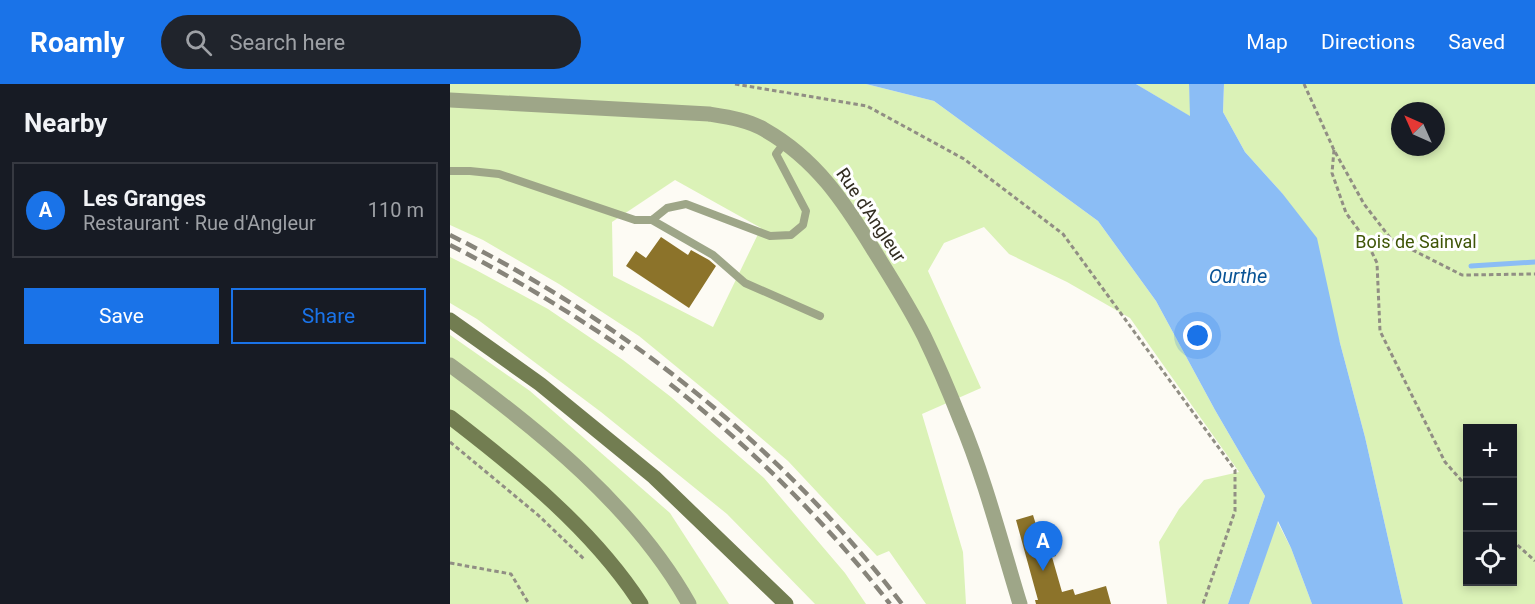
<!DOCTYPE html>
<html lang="en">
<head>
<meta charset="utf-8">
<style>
  :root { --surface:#171b24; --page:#20242c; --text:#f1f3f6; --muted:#9ea1a6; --line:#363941; --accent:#1a73e8 }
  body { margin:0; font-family:Roboto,sans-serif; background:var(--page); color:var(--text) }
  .controls { position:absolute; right:18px; bottom:18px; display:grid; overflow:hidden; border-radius:0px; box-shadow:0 3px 9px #0003 }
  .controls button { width:54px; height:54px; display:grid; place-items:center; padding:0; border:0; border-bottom:2px solid var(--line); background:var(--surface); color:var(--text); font:30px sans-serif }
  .compass { position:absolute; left:941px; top:18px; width:54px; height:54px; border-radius:50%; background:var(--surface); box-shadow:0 3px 9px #0003; rotate:315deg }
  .you { position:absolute; left:748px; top:252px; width:21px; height:21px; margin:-15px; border:4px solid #fff; border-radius:50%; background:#1a73e8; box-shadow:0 0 0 9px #1a73e833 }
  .badge { display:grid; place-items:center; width:39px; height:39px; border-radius:50%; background:var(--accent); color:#fff; font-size:20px; font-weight:700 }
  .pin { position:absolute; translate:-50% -50px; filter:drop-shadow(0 2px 3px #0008) }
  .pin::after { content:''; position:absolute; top:32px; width:21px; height:18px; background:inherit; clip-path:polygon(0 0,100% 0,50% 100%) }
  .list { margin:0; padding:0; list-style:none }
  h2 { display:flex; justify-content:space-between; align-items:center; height:78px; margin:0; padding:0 24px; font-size:26px }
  h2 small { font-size:20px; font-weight:400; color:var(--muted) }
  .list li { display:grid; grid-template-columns:39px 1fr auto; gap:18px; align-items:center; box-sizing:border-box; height:96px; margin:0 12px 12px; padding:0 12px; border:2px solid var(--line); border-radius:0px }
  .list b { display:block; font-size:22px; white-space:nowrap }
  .list p { margin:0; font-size:20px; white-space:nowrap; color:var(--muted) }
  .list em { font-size:20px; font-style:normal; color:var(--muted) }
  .actions { display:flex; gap:12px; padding:18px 24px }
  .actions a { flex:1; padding:14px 0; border:2px solid var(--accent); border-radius:0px; text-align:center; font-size:21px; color:var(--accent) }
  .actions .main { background:var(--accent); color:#fff }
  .icon { flex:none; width:33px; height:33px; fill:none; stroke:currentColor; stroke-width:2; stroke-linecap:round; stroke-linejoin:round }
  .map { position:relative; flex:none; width:1085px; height:520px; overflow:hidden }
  header { display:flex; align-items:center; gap:36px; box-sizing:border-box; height:84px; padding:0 30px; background:var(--accent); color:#fff }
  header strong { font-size:28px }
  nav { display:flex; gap:33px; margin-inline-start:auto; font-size:21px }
  .search { width:420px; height:54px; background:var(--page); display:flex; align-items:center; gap:15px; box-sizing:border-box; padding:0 21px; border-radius:33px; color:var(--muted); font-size:22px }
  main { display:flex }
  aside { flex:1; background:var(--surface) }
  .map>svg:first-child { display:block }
</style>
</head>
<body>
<header>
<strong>Roamly</strong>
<div class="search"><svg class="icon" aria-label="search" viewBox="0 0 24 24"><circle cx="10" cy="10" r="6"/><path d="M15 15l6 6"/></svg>Search here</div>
<nav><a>Map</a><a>Directions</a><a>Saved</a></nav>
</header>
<main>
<aside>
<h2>Nearby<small></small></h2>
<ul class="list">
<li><span class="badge">A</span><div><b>Les Granges</b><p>Restaurant · Rue d'Angleur</p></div><em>110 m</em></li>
</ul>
<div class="actions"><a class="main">Save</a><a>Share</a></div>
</aside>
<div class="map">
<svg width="1085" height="520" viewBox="0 0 1085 520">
  <rect width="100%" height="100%" fill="#fdfbf4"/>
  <g fill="#dbf2b7" fill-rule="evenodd">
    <path d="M 0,0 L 416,0 L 484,17 L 648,137 L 706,217 L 765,326 L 815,412 L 778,520 L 717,520 L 709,458 L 729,425 L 754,396 L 789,388 L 680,234 L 617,198 L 559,170 L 534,143 L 494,159 L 478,187 L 531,304 L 472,330 L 513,468 L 516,520 L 476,520 L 439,467 L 427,472 L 338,377 L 267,316 L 189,252 L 109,200 L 33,156 L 0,141 ZM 225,96 L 311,144 L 263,243 L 163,192 L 162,138 Z"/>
    <path d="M 686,0 L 739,0 L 741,33 Z"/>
    <path d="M 774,0 L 1085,0 L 1085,520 L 953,520 L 915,353 L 890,259 L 832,109 L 795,68 L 773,28 ZM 950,27 L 986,27 L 986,63 L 950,63 ZM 1018,344 L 1062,344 L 1062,498 L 1018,498 Z"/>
    <path d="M 0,173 L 26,186 L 98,225 L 173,276 L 221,313 L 314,394 L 395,489 L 416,520 L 365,520 L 277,430 L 151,328 L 27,235 L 0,219 Z"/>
    <path d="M 0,251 L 80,307 L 220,429 L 279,520 L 0,520 Z"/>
    <path d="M 827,437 L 841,464 L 862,520 L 799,520 Z"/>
  </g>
  <path fill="#8bbdf5" d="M 416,0 L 686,0 L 740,32 L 739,0 L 774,0 L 773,28 L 795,68 L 832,109 L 867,154 L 890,259 L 915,353 L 953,520 L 862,520 L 841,464 L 828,437 L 799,520 L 778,520 L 815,412 L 765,326 L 706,217 L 648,137 L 484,17 Z"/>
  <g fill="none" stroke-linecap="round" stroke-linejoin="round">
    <path stroke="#8bbdf5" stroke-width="5" d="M 1021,182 L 1085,178"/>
  </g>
  <g fill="#8c732a">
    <path d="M 211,153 L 238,171 L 241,166 L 259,176 L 266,182 L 239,224 L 176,182 L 186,167 L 196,174 Z"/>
    <path d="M 583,431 L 592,460 L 602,458 L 606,472 L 602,473 L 612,508 L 623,505 L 625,511 L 656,502 L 661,520 L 586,520 L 585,516 L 588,516 L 566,436 Z"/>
  </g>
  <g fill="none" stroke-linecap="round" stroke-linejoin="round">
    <g stroke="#918e84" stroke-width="3" stroke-dasharray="4.5 3" stroke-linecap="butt">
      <path d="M 285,0 L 417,22 L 514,75 L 613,150 L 785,386 L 785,427 L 753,520"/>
      <path d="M 854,0 L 884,66 L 914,120 L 941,155 L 1012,191 L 1085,190"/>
      <path d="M 884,66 L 882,89 L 896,129 L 916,156 L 927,179 L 930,247 L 995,378 L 1018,404"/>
      <path d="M 0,358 L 88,431 L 134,475"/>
      <path d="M 1062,456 L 1085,477"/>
      <path d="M 0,479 L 61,490 L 79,520"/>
    </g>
    <g stroke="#9ea688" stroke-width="8">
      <path d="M 0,87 L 20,87 L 49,90 L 185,136 L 202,136 L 217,124 L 236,120 L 320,152 L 341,151 L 353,141 L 356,127 L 326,70 L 335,58"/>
      <path d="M 202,136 L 263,171 L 295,199 L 370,232"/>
    </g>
    <g stroke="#9ea688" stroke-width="15">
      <path d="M 0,16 L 259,30 C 278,33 299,36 315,46 C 366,75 394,118 423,165 C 441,194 459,222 474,252 C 487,279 499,307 510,335 C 535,395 551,458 570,520"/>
      <path d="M 0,281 C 89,346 185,423 239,520"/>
    </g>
    <g stroke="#727d51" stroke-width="15">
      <path d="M 0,236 L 90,300 L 204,393 L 336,520"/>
      <path d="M 0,333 C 69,386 143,446 191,520"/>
    </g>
    <g stroke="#87847a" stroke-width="4.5" stroke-dasharray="12 6" stroke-linecap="butt">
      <path d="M 0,151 C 175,238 333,364 452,520"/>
      <path d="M 0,161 C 61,192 118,227 174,265"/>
      <path d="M 220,300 C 302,364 376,438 440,520"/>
    </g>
  </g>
  <g text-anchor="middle" stroke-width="6" stroke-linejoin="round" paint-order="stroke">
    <g font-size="18" fill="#322d21" stroke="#fff">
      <text transform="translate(421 131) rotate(56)" y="6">Rue d'Angleur</text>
    </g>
    <g font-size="18" fill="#3f5507" stroke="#fff">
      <text x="966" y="164">Bois de Sainval</text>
    </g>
    <g font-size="20" font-style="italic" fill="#0a5496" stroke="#fff">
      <text x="788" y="199">Ourthe</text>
    </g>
  </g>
</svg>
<div class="controls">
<button>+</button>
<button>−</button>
<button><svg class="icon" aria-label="locate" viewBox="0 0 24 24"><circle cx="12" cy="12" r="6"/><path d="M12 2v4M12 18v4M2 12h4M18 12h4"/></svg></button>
</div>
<svg class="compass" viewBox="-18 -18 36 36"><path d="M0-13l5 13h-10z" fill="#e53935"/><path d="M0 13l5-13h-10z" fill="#9ea1a6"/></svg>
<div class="you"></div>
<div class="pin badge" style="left:593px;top:487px">A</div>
</div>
</main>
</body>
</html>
